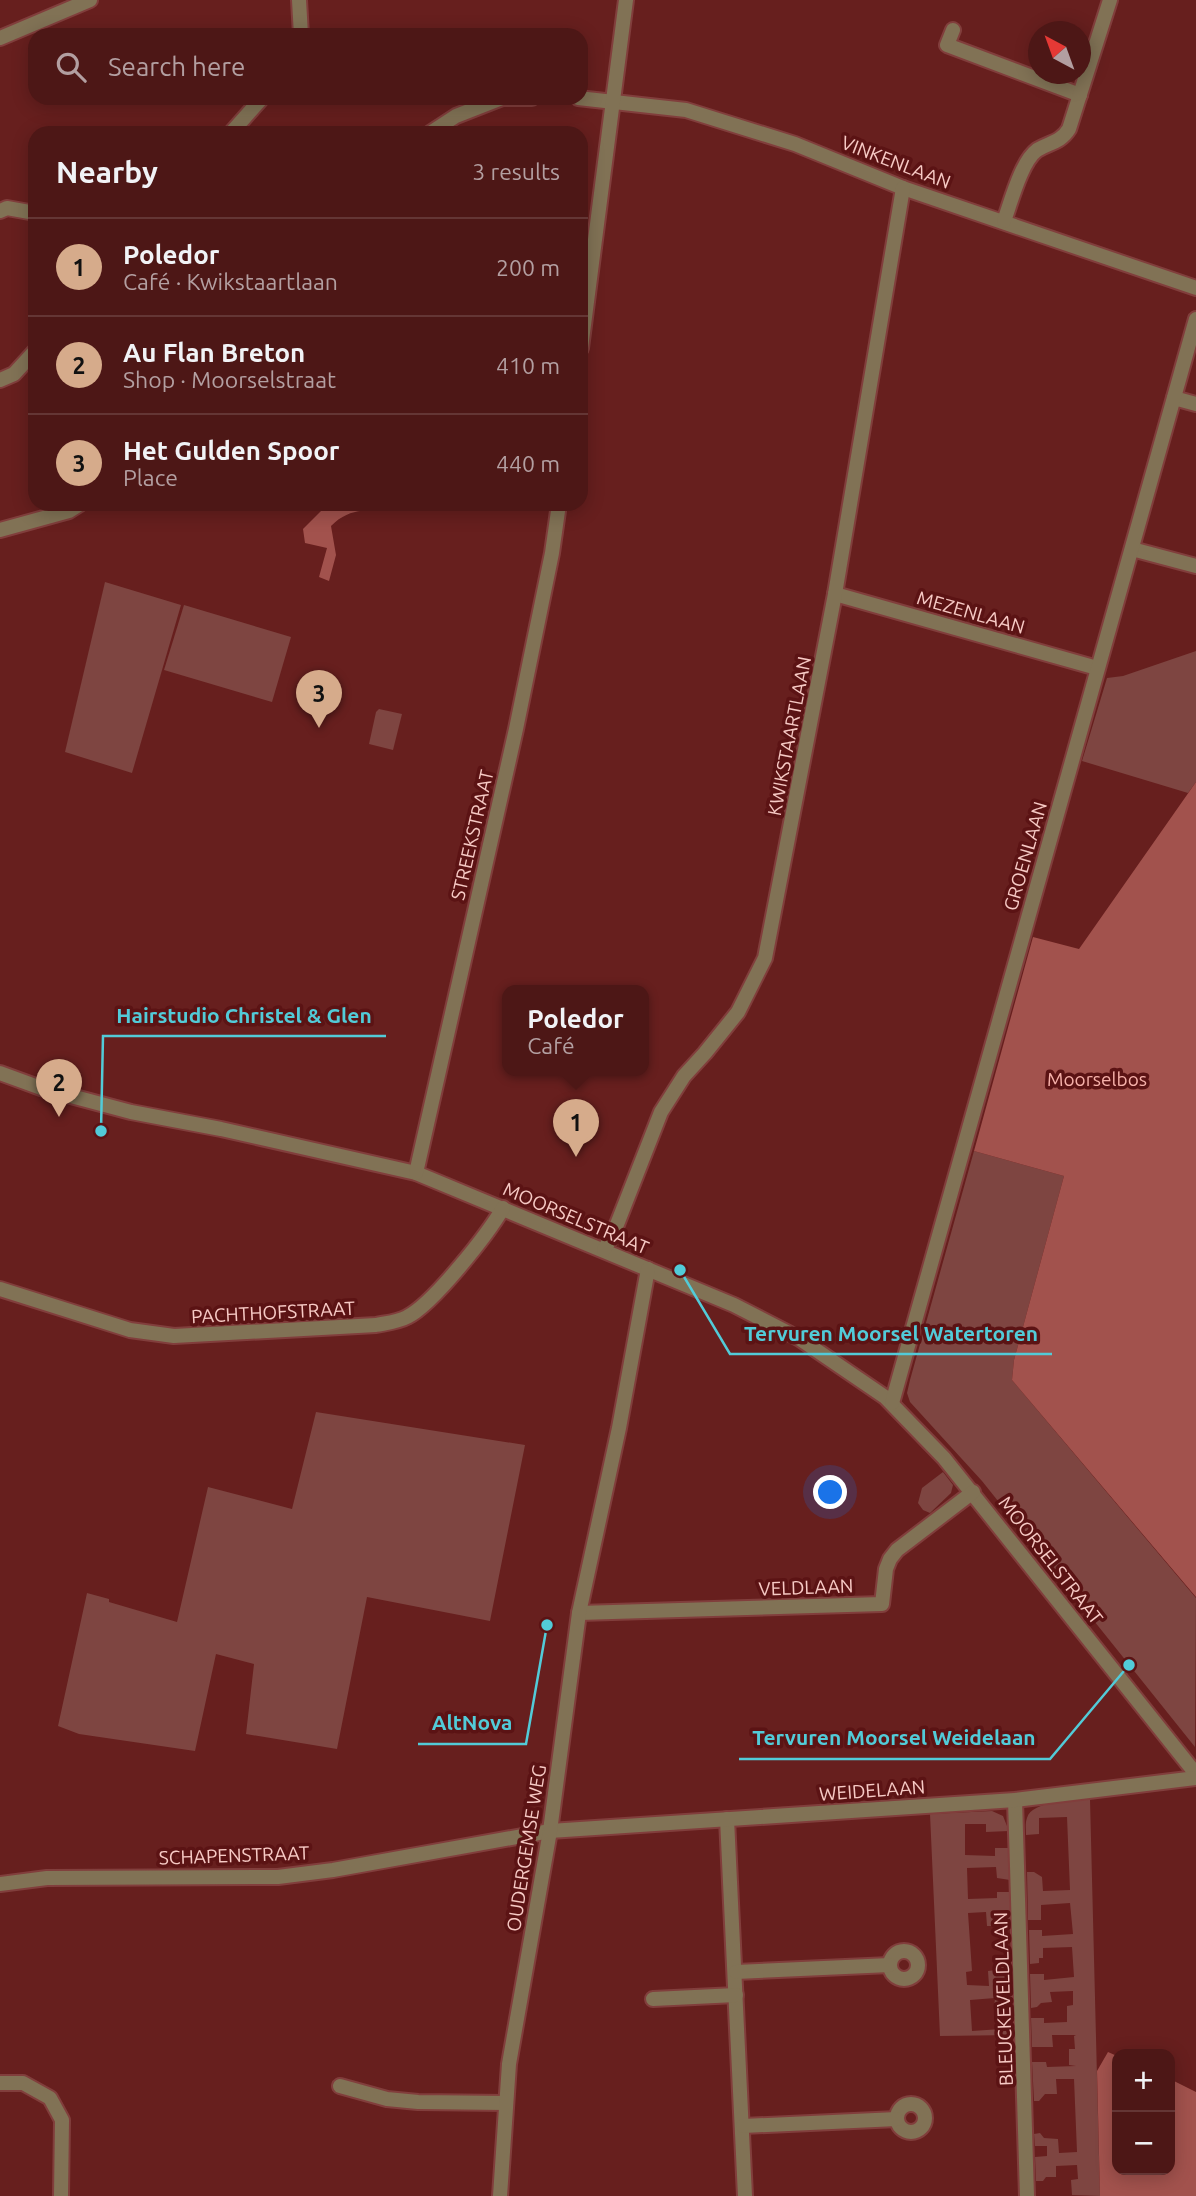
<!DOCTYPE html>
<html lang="en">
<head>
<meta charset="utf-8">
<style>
  :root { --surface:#4d1716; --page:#572423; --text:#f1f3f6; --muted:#b39fa1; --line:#643635; --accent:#d6ab8b }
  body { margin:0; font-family:Ubuntu,sans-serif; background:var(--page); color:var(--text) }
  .controls { position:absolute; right:21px; bottom:21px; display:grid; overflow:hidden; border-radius:14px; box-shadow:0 4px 18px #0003 }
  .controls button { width:63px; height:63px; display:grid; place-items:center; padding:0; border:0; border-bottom:2px solid var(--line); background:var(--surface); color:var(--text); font:35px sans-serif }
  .compass { position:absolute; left:1028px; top:21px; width:63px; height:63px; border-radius:50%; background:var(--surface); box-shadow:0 4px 18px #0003; rotate:319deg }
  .you { position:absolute; left:831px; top:1493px; width:24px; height:24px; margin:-18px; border:5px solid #fff; border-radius:50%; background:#1a73e8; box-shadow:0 0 0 10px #1a73e833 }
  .badge { display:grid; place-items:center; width:46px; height:46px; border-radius:50%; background:var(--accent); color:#111; font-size:23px; font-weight:700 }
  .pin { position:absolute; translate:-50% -58px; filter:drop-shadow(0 2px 4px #0008) }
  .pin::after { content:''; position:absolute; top:37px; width:24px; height:21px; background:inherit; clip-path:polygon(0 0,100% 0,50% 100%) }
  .popup { position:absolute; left:502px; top:985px; width:147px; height:91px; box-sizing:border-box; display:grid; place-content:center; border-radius:14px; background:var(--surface); filter:drop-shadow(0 2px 5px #0005); font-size:23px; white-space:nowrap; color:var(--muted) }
  .popup b { font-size:26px; color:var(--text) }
  .popup::after { content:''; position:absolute; left:50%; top:100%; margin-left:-14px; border:14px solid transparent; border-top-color:var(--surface) }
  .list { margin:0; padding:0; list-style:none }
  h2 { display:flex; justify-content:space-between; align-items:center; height:91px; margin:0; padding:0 28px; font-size:30px }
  h2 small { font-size:23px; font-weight:400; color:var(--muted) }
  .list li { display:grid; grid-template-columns:46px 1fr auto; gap:21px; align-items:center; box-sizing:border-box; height:98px; padding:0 28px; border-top:2px solid var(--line) }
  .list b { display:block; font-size:26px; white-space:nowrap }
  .list p { margin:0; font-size:23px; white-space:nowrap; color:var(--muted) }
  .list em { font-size:23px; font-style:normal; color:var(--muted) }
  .icon { flex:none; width:38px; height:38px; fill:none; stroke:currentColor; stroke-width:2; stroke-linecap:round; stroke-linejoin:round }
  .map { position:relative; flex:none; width:1196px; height:2196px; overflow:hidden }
  .search { position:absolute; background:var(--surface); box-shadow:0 4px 18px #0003; left:28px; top:28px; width:560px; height:77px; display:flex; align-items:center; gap:18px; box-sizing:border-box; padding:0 24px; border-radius:21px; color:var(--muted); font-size:26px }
  .panel { position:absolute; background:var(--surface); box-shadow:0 4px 18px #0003; left:28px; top:126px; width:560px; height:385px; border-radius:21px }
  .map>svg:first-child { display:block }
</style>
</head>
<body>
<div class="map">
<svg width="1196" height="2196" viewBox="0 0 1196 2196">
  <rect width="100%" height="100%" fill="#671f1e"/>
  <g fill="#7e4541">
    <path d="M 105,582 L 181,605 L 132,773 L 65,752 Z"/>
    <path d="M 184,605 L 291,637 L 272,702 L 164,670 Z"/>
    <path d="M 1196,651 L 1196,782 L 1188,793 L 1082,761 L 1107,678 L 1123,676 Z"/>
    <path d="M 379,709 L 402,714 L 393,750 L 369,744 L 376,712 Z"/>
    <path d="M 974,1151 L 1064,1176 L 1014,1360 L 1012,1380 L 1196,1598 L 1195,1747 L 982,1481 L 910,1402 L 907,1393 L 910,1380 Z"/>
    <path d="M 316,1412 L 525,1445 L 490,1621 L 367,1597 L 337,1749 L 246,1734 L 254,1664 L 216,1654 L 195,1751 L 79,1734 L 58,1726 L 87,1593 L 109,1599 L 109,1602 L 177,1622 L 208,1487 L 292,1509 Z"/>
    <path d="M 943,1472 L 953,1485 L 951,1493 L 930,1513 L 923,1510 L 918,1503 L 922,1488 Z"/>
    <path d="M 1090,1799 L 1100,2196 L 1072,2195 L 1071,2180 L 1078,2179 L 1077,2165 L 1056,2166 L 1056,2177 L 1046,2177 L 1043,2181 L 1036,2181 L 1035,2157 L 1047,2156 L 1047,2146 L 1035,2146 L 1034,2134 L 1040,2133 L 1044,2138 L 1058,2139 L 1059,2153 L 1077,2152 L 1074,2079 L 1056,2079 L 1057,2094 L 1045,2094 L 1039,2101 L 1034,2101 L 1032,2062 L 1046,2062 L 1047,2067 L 1076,2066 L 1069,2065 L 1069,2049 L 1075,2049 L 1074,2036 L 1076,2035 L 1052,2035 L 1053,2047 L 1032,2047 L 1031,2018 L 1044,2018 L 1044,2023 L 1067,2022 L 1067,2006 L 1073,2005 L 1073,1991 L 1050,1992 L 1052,2002 L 1041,2003 L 1037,2007 L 1031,2008 L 1030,1974 L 1044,1974 L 1044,1980 L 1074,1977 L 1072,1947 L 1043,1948 L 1043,1958 L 1039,1958 L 1039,1963 L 1030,1964 L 1029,1930 L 1042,1930 L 1042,1936 L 1073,1934 L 1070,1903 L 1041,1905 L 1041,1920 L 1028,1920 L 1027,1872 L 1034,1872 L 1042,1877 L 1043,1891 L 1070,1890 L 1067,1817 L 1039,1818 L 1039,1834 L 1026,1835 C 1026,1830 1025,1823 1027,1818 C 1032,1800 1075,1801 1090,1799 Z"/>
    <path d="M 992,1811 L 1003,1816 L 1009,1831 L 986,1832 L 986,1824 L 965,1824 L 965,1855 L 995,1856 L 995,1848 L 1009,1848 L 1010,1880 L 997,1878 L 996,1867 L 967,1868 L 968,1899 L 997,1898 L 997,1892 L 1010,1892 L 1011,1930 L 1003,1931 L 998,1926 L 987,1926 L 986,1912 L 968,1913 L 972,1971 L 966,1972 L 967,1985 L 989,1986 L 988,1971 C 999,1970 1003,1965 1012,1964 L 1014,2011 L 994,2009 L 995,1998 L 970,2000 L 972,2031 L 1001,2029 L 1001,2024 L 1014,2023 L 1014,2035 L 940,2036 L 930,1814 Z"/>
  </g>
  <g fill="#a2524d">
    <path d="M 328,504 L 395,504 L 396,508 C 371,512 352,505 331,526 L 336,555 L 329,581 L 319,577 L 327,548 L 305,543 L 303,529 Z"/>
    <path d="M 1196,782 L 1196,1597 L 1012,1380 L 1014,1360 L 1064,1176 L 974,1151 L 1033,937 L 1079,949 Z"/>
    <path d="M 1108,2052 L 1117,2056 L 1117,2170 L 1170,2170 L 1170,2079 L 1196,2092 L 1196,2196 L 1100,2196 L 1097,2071 Z"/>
  </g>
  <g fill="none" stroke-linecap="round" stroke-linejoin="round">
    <defs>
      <g id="minor">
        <path d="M 299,0 L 301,35"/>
        <path d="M 953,30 L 947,45 L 1080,95"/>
        <path d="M 0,38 L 90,0"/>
        <path d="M 578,98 L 686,110 L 795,144 L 903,188 L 1196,288"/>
        <path d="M 231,133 L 262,98"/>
        <path d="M 430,133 L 456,116 L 502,98 L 532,98"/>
        <path d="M 0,211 L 7,208 L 35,213"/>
        <path d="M 1004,221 C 1011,202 1021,162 1037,150 C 1050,142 1060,143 1069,129 L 1110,0"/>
        <path d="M 581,348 L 626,0"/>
        <path d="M 0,380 L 14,374 L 35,351"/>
        <path d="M 1174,398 L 1196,404"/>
        <path d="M 0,530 L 69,511 L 80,504"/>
        <path d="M 1132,549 L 1196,566"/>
        <path d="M 835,594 L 1097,668"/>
        <path d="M 0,1073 L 41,1088 L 131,1112 L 221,1129 L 416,1173 L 734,1305 L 800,1339 L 885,1397 L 944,1458 L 1196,1774"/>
        <path d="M 416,1173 L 516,729 L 552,553 L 559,504"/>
        <path d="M 604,1250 L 614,1232 L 661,1112 L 684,1076 L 705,1053 L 738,1012 L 765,958 L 835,594 L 903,188"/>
        <path d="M 0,1289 L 130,1330 L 174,1336 L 376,1325 C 386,1323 398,1322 407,1317 C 433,1304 488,1234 503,1208"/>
        <path d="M 892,1403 L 1196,319"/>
        <path d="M 579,1613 L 882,1604 L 886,1569 L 890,1559 L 897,1550 L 973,1492"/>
        <path d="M 1015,1800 L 1027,2196"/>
        <path d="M 727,1819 L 745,2196"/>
        <path d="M 0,1884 L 47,1878 L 278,1877 L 333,1870 L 550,1831 L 1015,1800 L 1196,1778"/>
        <circle cx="904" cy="1965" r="14"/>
        <path d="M 736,1972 L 890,1965"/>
        <path d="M 653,1999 L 736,1995"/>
        <path d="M 0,2083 L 23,2083 L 50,2098 L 62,2120 L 61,2196"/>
        <path d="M 340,2086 L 387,2099 L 418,2102 L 506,2103"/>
        <circle cx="911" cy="2118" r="14"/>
        <path d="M 743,2126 L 897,2119"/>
        <path d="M 500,2196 L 509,2064 L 550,1831 L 579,1613 L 619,1428 L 648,1269"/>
      </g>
    </defs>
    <use href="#minor" stroke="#813e3c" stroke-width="18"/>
    <use href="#minor" stroke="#817255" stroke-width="14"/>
  </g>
  <g text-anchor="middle" stroke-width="7" stroke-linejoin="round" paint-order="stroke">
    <g font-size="19" fill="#f7cac5" stroke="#5b1314">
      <text transform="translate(896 162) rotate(21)" y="7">VINKENLAAN</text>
      <text transform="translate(971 612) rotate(16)" y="7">MEZENLAAN</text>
      <text transform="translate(789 736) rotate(-79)" y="7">KWIKSTAARTLAAN</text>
      <text transform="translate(472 835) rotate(-77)" y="7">STREEKSTRAAT</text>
      <text transform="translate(1025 856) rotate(-74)" y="7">GROENLAAN</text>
      <text transform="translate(576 1218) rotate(23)" y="7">MOORSELSTRAAT</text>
      <text transform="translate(273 1312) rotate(-3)" y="7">PACHTHOFSTRAAT</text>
      <text transform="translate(1051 1560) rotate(52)" y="7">MOORSELSTRAAT</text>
      <text transform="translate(806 1587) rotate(-2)" y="7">VELDLAAN</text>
      <text transform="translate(872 1790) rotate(-4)" y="7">WEIDELAAN</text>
      <text transform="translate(526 1848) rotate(-81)" y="7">OUDERGEMSE WEG</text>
      <text transform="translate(234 1855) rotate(-2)" y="7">SCHAPENSTRAAT</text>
      <text transform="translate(1003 1999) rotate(-92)" y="7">BLEUCKEVELDLAAN</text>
    </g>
    <g font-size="19" fill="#f6b1aa" stroke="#5b1314">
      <text x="1097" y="1086">Moorselbos</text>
    </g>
  </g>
  <path fill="none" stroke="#52cbd8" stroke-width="2.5" d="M101 1131L103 1036H386M680 1270L730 1354H1052M547 1625L526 1744H418M1129 1665L1050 1759H739"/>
  <g fill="#52cbd8" stroke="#5b1314" stroke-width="2.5">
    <circle cx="101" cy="1131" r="7"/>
    <circle cx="680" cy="1270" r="7"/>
    <circle cx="547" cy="1625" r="7"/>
    <circle cx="1129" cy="1665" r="7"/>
  </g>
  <g font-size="21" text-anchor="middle" font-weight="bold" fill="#52cbd8" stroke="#5b1314" stroke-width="7" stroke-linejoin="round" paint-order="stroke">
    <text x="244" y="1023">Hairstudio Christel &amp; Glen</text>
    <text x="891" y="1341">Tervuren Moorsel Watertoren</text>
    <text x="472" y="1730">AltNova</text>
    <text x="894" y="1745">Tervuren Moorsel Weidelaan</text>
  </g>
</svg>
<div class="controls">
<button>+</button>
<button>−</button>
</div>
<svg class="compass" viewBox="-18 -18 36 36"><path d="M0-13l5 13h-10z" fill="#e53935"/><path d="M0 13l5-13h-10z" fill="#b39fa1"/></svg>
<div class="you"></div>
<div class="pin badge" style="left:576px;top:1157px">1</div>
<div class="popup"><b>Poledor</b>Café</div>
<div class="pin badge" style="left:59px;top:1117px">2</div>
<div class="pin badge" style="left:319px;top:728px">3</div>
<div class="search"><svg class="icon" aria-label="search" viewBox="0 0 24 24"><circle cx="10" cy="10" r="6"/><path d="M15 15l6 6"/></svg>Search here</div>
<section class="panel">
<h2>Nearby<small>3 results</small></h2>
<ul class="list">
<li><span class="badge">1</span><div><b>Poledor</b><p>Café · Kwikstaartlaan</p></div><em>200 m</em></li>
<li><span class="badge">2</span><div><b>Au Flan Breton</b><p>Shop · Moorselstraat</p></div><em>410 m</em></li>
<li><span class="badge">3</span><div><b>Het Gulden Spoor</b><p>Place</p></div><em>440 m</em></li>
</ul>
</section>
</div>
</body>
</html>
